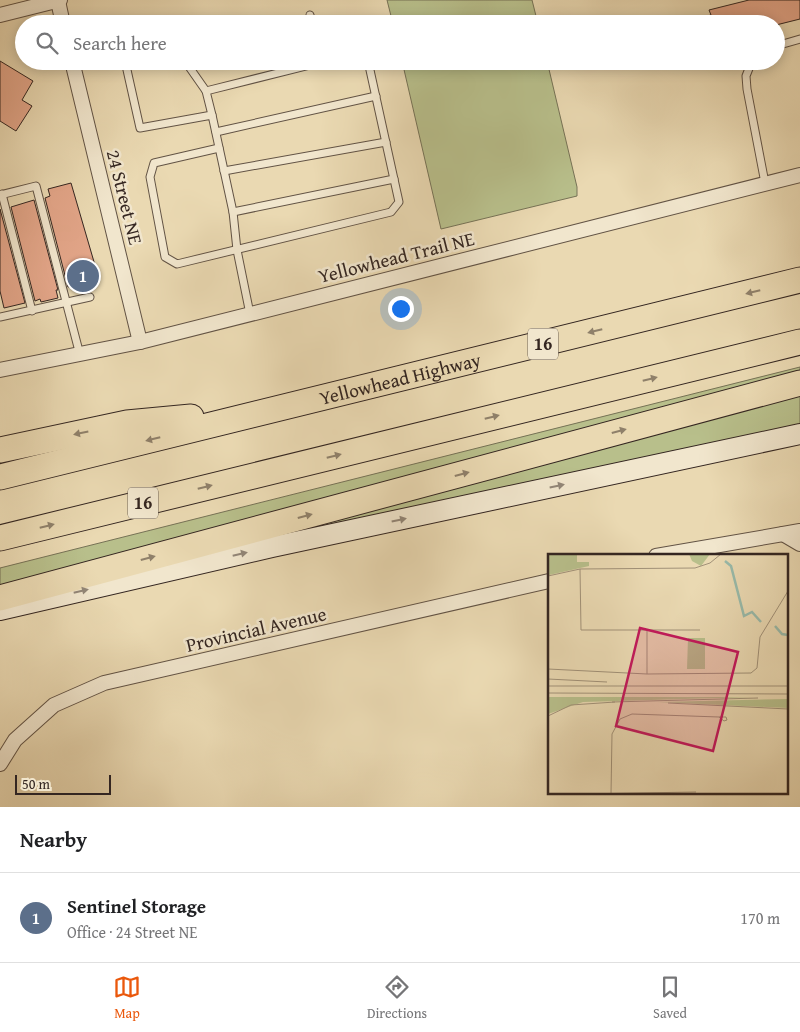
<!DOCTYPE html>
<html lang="en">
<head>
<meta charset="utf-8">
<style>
  :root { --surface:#fff; --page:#f2f2f2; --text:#202124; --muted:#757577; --line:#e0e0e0; --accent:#ea580c }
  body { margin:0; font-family:"Gentium Book Plus",serif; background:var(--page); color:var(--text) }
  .scale { position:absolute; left:15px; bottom:12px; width:96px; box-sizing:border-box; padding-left:5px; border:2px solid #342621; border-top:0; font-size:14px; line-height:18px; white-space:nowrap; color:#342621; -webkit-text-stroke:4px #f1e6cd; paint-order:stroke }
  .you { position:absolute; left:400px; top:308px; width:18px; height:18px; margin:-12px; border:4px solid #fff; border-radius:50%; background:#1a73e8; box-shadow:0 0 0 8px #1a73e833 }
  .badge { display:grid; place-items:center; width:32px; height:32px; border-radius:50%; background:var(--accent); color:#fff; font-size:16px; font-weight:700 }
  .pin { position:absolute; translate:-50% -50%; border:2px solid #fff; box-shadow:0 1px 5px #0006 }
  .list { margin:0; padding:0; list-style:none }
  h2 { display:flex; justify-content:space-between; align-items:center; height:65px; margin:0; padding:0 20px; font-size:21px }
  h2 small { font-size:16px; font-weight:400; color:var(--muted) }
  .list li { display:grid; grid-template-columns:32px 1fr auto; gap:15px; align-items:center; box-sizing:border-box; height:90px; padding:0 20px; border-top:1px solid var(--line) }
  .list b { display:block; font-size:19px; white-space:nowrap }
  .list p { margin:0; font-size:16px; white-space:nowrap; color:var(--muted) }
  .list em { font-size:16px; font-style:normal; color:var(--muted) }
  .icon { flex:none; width:28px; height:28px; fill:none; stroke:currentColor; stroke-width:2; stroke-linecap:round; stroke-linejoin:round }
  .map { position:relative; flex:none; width:800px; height:807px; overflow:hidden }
  .search { position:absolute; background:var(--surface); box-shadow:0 2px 12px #0003; left:15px; right:15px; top:15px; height:55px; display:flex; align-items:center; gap:12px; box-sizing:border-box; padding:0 18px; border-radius:28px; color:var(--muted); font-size:19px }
  .sheet { height:155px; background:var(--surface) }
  nav { display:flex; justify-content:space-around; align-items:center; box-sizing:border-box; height:70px; border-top:1px solid var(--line); background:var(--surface); font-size:14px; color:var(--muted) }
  nav a { display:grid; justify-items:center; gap:2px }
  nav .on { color:var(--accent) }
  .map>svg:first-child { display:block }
</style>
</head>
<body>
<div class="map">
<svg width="800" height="807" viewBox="0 0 800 807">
  <rect width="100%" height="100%" fill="#ead9b2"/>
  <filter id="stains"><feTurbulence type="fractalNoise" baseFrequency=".004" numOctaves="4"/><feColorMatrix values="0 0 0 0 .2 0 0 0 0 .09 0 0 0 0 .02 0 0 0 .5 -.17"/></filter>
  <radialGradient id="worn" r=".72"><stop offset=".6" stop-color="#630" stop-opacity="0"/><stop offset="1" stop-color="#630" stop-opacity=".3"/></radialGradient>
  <g fill="#b8bf8b" stroke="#767256">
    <path d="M 387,0 L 532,0 L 538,24 L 393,24 Z"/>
    <path d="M 402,61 L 547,61 L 577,187 L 577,196 L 441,229 Z"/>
    <path d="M 800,367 L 800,374 L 0,594 L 0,568 Z"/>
    <path d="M 800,395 L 800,425 L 266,538 Z"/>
  </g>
  <g fill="#e2a588" stroke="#342621">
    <path d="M 749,0 L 800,0 L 800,19 L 776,25 L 776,24 L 692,24 L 691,20 L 711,15 L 709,10 Z"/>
    <path d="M 0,61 L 33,81 L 22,100 L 32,106 L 16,131 L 0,121 Z"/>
    <path d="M 71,183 L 99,279 L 68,287 L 45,198 L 50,196 L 48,189 Z"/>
    <path d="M 34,200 L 58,290 L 56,290 L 58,298 L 41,302 L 40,299 L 35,301 L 11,207 Z"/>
    <path d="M 0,209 L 25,303 L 4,308 L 0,291 Z"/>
  </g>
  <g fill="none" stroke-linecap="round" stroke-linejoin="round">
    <defs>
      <g id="service">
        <path d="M 310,15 L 312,24"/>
        <path d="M 776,46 L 800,39"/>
        <path d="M 125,61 L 140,128 L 212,115 L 233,212 L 237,250 L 250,314"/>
        <path d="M 185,61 L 206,91 L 326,61"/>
        <path d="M 752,61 L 746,76 L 747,89 L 765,183"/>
        <path d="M 206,91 L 212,115"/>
        <path d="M 216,132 L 376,96"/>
        <path d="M 219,148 L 154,163 L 150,177 L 165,257 L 177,264 L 391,212 L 399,202 L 368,61"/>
        <path d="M 224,171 L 386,142"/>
        <path d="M 2,194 L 32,311"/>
        <path d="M 0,195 L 36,186 L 80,355"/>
        <path d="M 233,212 L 394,179"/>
        <path d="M 0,317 L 90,297"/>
      </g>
      <g id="minor">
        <path d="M 58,1 L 63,24"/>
        <path d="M 0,15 L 60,0"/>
        <path d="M 72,61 L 140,342"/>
        <path d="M 0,370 L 140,342 L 800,175"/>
        <path d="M 800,531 L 783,534 L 800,544"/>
        <path d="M 656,556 L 783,534"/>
        <path d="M 0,764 L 15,740 L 54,705 L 104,683 L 549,581"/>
      </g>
      <path id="secondary" d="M 0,610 L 272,547 L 800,434"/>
      <g id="motorway">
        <path d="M 0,450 L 127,423 L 191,417"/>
        <path id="s1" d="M 0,477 L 800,280"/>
        <path d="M 0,538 L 800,342"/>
        <path d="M 0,598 L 800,383"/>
      </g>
    </defs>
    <use href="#service" stroke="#625345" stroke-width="9"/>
    <use href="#minor" stroke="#625345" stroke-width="16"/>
    <use href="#secondary" stroke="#342621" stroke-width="22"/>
    <use href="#motorway" stroke="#342621" stroke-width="27"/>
    <use href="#service" stroke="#f1e6cd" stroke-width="7"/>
    <use href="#minor" stroke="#f1e6cd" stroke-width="14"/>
    <use href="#secondary" stroke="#f1e6cd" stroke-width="20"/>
    <use href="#motorway" stroke="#ead9b2" stroke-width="25"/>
  </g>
  <defs><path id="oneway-solid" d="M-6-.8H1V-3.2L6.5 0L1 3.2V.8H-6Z" transform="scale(1.25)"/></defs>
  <g fill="#8f806a">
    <use href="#oneway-solid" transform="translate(753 292) rotate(166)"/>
    <use href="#oneway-solid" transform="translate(595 331) rotate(166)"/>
    <use href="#oneway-solid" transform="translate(650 379) rotate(-14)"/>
    <use href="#oneway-solid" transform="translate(492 417) rotate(-14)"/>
    <use href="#oneway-solid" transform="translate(619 431) rotate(-15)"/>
    <use href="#oneway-solid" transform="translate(81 433) rotate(168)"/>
    <use href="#oneway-solid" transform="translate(153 439) rotate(166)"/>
    <use href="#oneway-solid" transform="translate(334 456) rotate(-14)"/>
    <use href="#oneway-solid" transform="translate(462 474) rotate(-15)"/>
    <use href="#oneway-solid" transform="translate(205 487) rotate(-14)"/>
    <use href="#oneway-solid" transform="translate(305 516) rotate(-15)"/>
    <use href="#oneway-solid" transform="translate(47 526) rotate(-14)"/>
    <use href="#oneway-solid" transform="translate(148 558) rotate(-15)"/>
  </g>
  <g fill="#928677">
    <use href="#oneway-solid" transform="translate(557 486) rotate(-12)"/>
    <use href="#oneway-solid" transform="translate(399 520) rotate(-12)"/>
    <use href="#oneway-solid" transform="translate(240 554) rotate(-13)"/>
    <use href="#oneway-solid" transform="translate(81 591) rotate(-13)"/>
  </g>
  <g text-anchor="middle" stroke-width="5" stroke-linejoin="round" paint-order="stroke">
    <g fill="#f1e6cd" stroke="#6d6055" stroke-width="1">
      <rect x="528" y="328.5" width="30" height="31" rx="4"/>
      <rect x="128" y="487.5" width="30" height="31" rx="4"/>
    </g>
    <g font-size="18" font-weight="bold" fill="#342621">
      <text x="543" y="350">16</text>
      <text x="143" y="509">16</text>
    </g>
    <g font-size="19" fill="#342621" stroke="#f1e6cd">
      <text transform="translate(125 197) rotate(76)" y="7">24 Street NE</text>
      <text transform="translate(396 257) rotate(-14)" y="7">Yellowhead Trail NE</text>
      <text dy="7" stroke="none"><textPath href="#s1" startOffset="412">Yellowhead Highway</textPath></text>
      <text transform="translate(256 629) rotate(-13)" y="7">Provincial Avenue</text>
    </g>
  </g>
  <g transform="translate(548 554)">
    <rect width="240" height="240" fill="#ead9b2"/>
    <path d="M 0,0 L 29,0 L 29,8 L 41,8 L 41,12 L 1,21 ZM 141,0 L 162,0 L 153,12 L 144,7 ZM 140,84 L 157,84 L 157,115 L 139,115 ZM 0,143 L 205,143 L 35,148 L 0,160 ZM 240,145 L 240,154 L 109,148 Z" fill="#b8bf8b"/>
    <path fill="none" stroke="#98baaa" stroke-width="2.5" d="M 177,7 L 183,12 L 196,62 L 204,58 L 213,68M 227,72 L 234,80 L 240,81"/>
    <path fill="none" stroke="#a19178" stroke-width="1" d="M 32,15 L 33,76 L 152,76M 0,22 L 32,15 L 147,14 L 162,9 L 173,0M 0,115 L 99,120 L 203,119 L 209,114 L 212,83 L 240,37M 99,120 L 99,76M 0,125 L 59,128M 0,132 L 240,132M 0,139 L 240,140M 64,148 L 210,144M 120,149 L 240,155M 0,162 L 23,151 L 67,148M 171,163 L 178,163 L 179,166 L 176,167 ZM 32,240 L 148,238M 63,240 L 64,180 L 72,165 L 84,160 L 171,163"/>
    <path fill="#c2185b" fill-opacity="0.15" stroke="#c2185b" stroke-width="2.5" d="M 92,74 L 190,98 L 165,197 L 68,172 Z"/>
    <rect width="240" height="240" fill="none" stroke="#342621" stroke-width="2.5"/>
  </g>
  <rect width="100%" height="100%" filter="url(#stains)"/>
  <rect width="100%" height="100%" fill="url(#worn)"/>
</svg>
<div class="scale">50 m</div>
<div class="you"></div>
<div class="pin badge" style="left:83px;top:276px;background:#5c6f8a">1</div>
<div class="search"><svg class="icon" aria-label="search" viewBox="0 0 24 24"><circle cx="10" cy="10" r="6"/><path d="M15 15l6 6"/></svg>Search here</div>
</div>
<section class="sheet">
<h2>Nearby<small></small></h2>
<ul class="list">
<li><span class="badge" style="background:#5c6f8a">1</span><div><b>Sentinel Storage</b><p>Office · 24 Street NE</p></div><em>170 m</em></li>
</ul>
</section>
<nav>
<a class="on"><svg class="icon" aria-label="map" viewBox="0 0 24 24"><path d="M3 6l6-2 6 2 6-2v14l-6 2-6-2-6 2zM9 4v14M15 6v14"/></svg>Map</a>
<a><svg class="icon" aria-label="directions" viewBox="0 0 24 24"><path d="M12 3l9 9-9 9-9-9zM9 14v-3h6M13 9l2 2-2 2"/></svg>Directions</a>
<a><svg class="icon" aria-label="saved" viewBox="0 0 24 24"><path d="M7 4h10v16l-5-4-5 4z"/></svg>Saved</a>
</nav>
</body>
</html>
